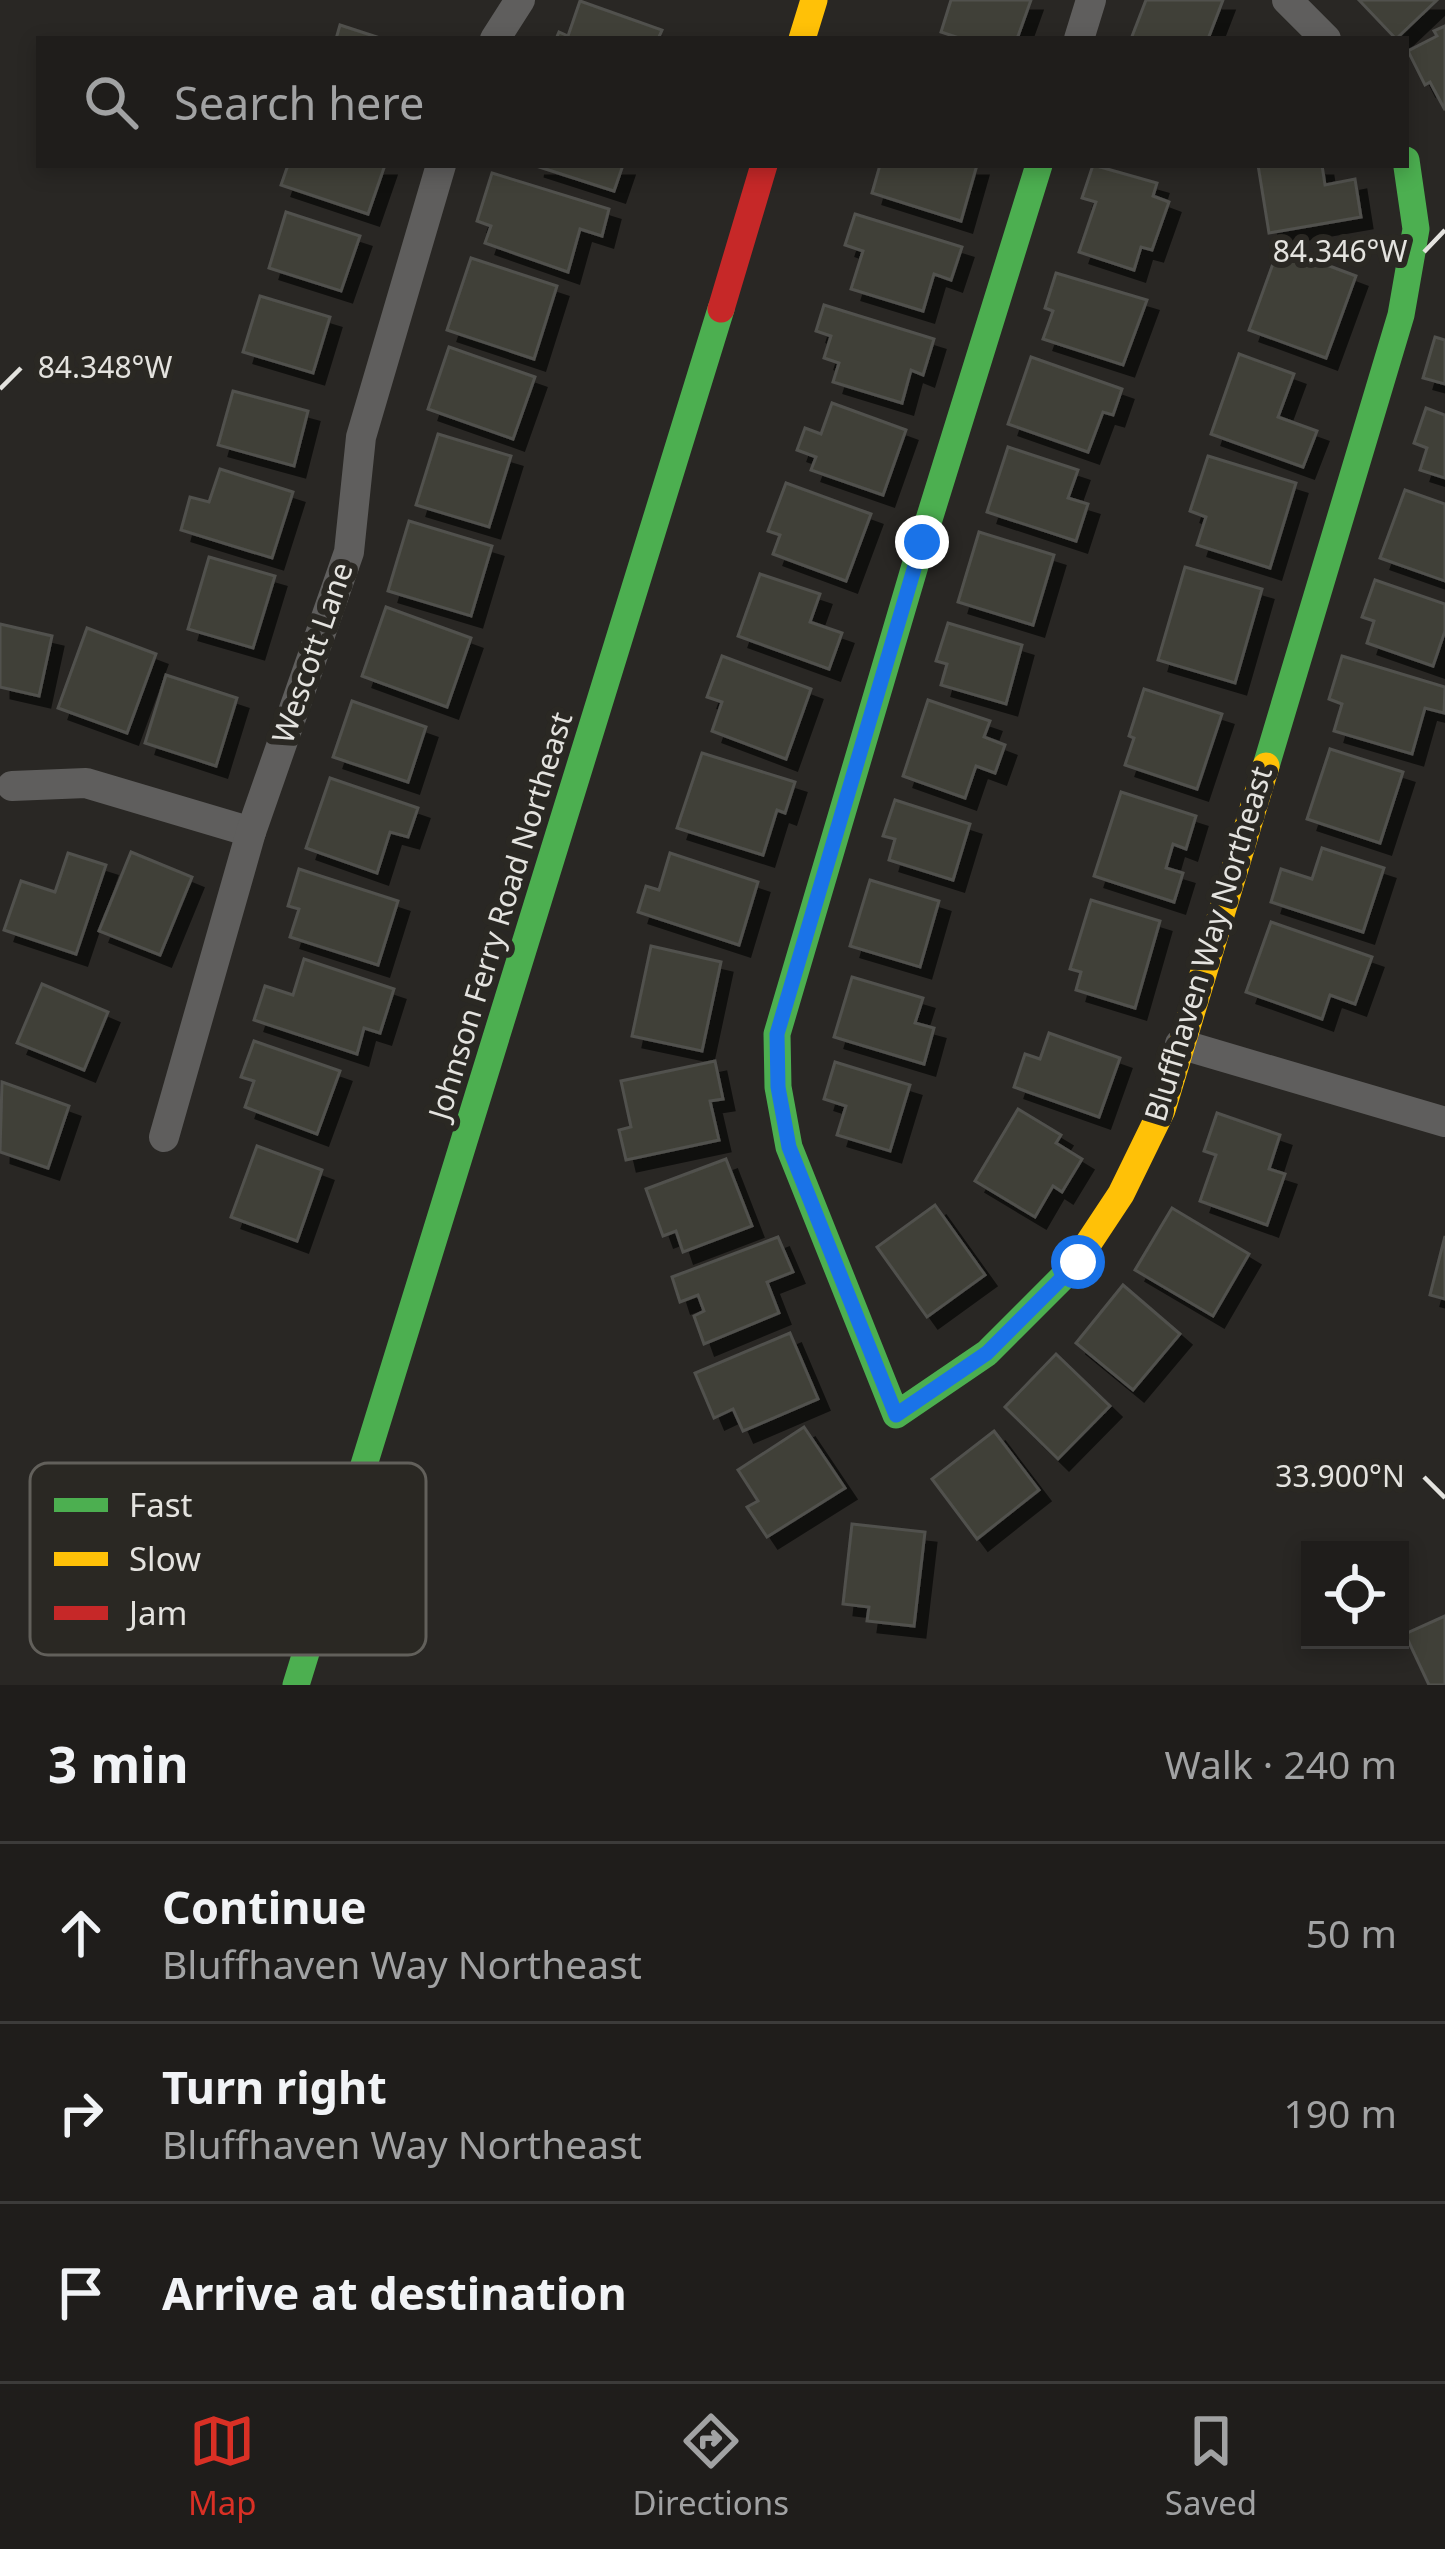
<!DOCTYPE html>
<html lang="en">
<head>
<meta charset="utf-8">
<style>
  :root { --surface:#1f1d1b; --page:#272624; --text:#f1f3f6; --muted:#a1a2a3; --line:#3c3b3a; --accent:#d93025 }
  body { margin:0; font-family:"Noto Sans",sans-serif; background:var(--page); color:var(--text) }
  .controls { position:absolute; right:36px; bottom:36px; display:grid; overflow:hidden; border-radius:0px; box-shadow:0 6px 18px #0003 }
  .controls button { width:108px; height:108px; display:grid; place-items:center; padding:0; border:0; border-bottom:3px solid var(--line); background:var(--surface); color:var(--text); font:60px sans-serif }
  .stop { position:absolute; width:36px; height:36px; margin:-27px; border:9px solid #1a73e8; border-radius:50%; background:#fff }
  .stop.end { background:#1a73e8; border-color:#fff; box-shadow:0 3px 12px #0008 }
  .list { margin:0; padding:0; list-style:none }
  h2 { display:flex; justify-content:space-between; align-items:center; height:156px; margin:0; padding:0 48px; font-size:51px }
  h2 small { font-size:39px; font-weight:400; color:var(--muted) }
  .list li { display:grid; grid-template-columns:78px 1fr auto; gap:36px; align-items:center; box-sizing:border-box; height:180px; padding:0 48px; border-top:3px solid var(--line) }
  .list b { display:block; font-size:45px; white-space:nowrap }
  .list p { margin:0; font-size:39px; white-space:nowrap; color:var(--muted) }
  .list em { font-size:39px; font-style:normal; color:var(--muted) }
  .icon { flex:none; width:66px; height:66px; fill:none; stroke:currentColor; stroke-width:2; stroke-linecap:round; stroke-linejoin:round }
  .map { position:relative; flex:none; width:1445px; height:1685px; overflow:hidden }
  .search { position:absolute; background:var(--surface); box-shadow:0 6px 18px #0003; left:36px; right:36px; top:36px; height:132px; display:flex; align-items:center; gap:30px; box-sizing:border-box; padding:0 42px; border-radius:0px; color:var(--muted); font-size:45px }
  .sheet { height:696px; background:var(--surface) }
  nav { display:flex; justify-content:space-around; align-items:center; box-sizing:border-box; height:168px; border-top:3px solid var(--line); background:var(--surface); font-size:33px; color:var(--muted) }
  nav a { display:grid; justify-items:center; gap:6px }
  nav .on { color:var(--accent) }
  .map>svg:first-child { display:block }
</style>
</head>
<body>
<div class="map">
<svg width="1445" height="1685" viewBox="0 0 1445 1685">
  <defs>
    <filter id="shadow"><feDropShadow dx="11" dy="11" stdDeviation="0" flood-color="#0009"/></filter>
  </defs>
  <rect width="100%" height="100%" fill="#292724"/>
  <g fill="#404137" stroke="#51514e" stroke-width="3" filter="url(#shadow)">
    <path d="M 951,0 L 1031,0 L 1017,39 L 962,39 L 941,32 Z"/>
    <path d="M 1146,0 L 1223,0 L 1208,39 L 1131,39 Z"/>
    <path d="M 1359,0 L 1437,0 L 1396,39 Z"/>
    <path d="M 580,1 L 662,30 L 658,39 L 556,39 L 559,32 L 568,36 Z"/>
    <path d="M 340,25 L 383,39 L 336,39 Z"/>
    <path d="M 1445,26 L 1445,110 L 1430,82 L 1425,85 L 1408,51 L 1437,36 L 1434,31 Z"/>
    <path d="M 288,165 L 385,165 L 368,214 L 281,185 Z"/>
    <path d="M 533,165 L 623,165 L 614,191 Z"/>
    <path d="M 880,165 L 977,165 L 961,221 L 872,193 Z"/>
    <path d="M 1093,165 L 1157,183 L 1153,196 L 1169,202 L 1152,250 L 1141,247 L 1134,270 L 1079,252 L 1096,202 L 1082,198 Z"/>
    <path d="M 1258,165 L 1322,165 L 1325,185 L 1355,179 L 1361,217 L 1269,233 Z"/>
    <path d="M 492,173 L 609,209 L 602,236 L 580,229 L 568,272 L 485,243 L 491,226 L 477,221 Z"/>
    <path d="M 286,212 L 360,236 L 341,291 L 269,268 Z"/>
    <path d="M 855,214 L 962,247 L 951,280 L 934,274 L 923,311 L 851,289 L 863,251 L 845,245 Z"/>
    <path d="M 1279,247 L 1356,276 L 1326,358 L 1249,330 Z"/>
    <path d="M 471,258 L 557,286 L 534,359 L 447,330 Z"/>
    <path d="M 1056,273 L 1147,300 L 1123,365 L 1043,339 L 1053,311 L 1045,308 Z"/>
    <path d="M 260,296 L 330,317 L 313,373 L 243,352 Z"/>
    <path d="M 824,305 L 934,339 L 923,375 L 911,370 L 902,403 L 833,382 L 839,363 L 824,358 L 831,336 L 816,331 Z"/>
    <path d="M 1435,337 L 1445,340 L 1445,384 L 1423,378 Z"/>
    <path d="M 449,347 L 535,377 L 513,439 L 428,409 Z"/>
    <path d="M 1239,354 L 1294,374 L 1278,417 L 1317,431 L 1303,467 L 1211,434 Z"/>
    <path d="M 1031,357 L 1122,389 L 1113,415 L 1103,412 L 1088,452 L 1008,424 Z"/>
    <path d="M 233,391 L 308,411 L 294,466 L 218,445 Z"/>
    <path d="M 832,403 L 906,430 L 883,495 L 811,470 L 816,457 L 797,450 L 805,428 L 821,434 Z"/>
    <path d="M 1426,408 L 1445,415 L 1445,478 L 1420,470 L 1427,448 L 1414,443 Z"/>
    <path d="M 438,434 L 511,456 L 489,527 L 416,505 Z"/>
    <path d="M 1008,447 L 1078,470 L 1068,498 L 1088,504 L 1076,541 L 987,512 Z"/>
    <path d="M 1208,456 L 1296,483 L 1270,568 L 1197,545 L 1206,517 L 1190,511 Z"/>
    <path d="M 220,469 L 293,492 L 272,558 L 181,530 L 190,497 L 209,502 Z"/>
    <path d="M 786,483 L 871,514 L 846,581 L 773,554 L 780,535 L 768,531 Z"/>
    <path d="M 1405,490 L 1445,504 L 1445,581 L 1380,558 Z"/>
    <path d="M 409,521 L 492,546 L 471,616 L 388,591 Z"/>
    <path d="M 979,532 L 1054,555 L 1033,625 L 958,602 Z"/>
    <path d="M 209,557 L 275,576 L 253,648 L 188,629 Z"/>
    <path d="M 1185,567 L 1262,589 L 1235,683 L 1158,660 Z"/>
    <path d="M 760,574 L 820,594 L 810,622 L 842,633 L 829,669 L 738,636 Z"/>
    <path d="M 1375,580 L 1445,604 L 1445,631 L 1433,666 L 1367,643 L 1374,621 L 1362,617 Z"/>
    <path d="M 386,607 L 471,638 L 447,707 L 362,676 Z"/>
    <path d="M 948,623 L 1022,645 L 1006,704 L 941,685 L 947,664 L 936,661 Z"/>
    <path d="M 0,624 L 52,636 L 39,696 L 0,687 Z"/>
    <path d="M 87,628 L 156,654 L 127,733 L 58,708 Z"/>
    <path d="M 722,656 L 811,689 L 786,759 L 712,731 L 722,702 L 707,697 Z"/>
    <path d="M 1342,656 L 1445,687 L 1444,713 L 1425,708 L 1412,754 L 1334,731 L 1342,704 L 1329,699 Z"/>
    <path d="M 166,675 L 237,698 L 216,766 L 145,743 Z"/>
    <path d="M 1144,689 L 1222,714 L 1197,789 L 1125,765 L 1134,738 L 1129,736 Z"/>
    <path d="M 928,700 L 990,721 L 984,737 L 1005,745 L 995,773 L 976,766 L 965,798 L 903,776 Z"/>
    <path d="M 352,701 L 426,727 L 408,782 L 333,757 Z"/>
    <path d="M 1330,749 L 1403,772 L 1380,843 L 1307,819 Z"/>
    <path d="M 702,753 L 795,782 L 785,813 L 777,810 L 763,855 L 677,828 Z"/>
    <path d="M 330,778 L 418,808 L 408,837 L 390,832 L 377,873 L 306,848 Z"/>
    <path d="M 1121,792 L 1196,816 L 1186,849 L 1173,844 L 1166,868 L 1183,873 L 1174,902 L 1094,876 Z"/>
    <path d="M 895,800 L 970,824 L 953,880 L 889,860 L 895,839 L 883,836 Z"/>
    <path d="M 1322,848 L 1384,868 L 1363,932 L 1271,902 L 1281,869 L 1312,879 Z"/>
    <path d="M 131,852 L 192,877 L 160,955 L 99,931 Z"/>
    <path d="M 68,853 L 106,865 L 76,954 L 4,930 L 21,881 L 55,892 Z"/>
    <path d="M 670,853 L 758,882 L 739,945 L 638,912 L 646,886 L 659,890 Z"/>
    <path d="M 299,869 L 398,901 L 378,965 L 290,937 L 299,909 L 288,906 Z"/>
    <path d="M 870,880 L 939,901 L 920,967 L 850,946 Z"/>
    <path d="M 1091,900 L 1160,921 L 1135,1008 L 1076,990 L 1081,972 L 1070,969 Z"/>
    <path d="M 1271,922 L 1372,957 L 1355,1004 L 1330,995 L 1322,1019 L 1246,992 Z"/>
    <path d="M 651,946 L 721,962 L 702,1051 L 632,1036 Z"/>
    <path d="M 304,959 L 394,989 L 380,1033 L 364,1028 L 357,1054 L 254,1020 L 265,986 L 293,995 Z"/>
    <path d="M 852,977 L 923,998 L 915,1023 L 934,1028 L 924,1064 L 834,1037 Z"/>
    <path d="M 42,984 L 108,1012 L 84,1070 L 17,1043 Z"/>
    <path d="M 1049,1033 L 1120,1058 L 1099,1117 L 1014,1087 L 1025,1054 L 1040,1059 Z"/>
    <path d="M 254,1041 L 340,1071 L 317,1134 L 245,1107 L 254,1081 L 241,1077 Z"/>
    <path d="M 715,1061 L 723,1099 L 710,1101 L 719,1140 L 626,1160 L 619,1130 L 631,1127 L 621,1081 Z"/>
    <path d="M 835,1062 L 910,1085 L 890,1151 L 837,1135 L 846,1106 L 824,1099 Z"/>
    <path d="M 2,1082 L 69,1106 L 48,1168 L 0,1152 Z"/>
    <path d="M 1018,1109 L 1061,1135 L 1056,1143 L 1082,1159 L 1062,1192 L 1053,1186 L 1035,1217 L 975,1181 Z"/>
    <path d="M 1217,1113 L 1280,1135 L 1269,1169 L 1285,1174 L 1267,1225 L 1200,1201 L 1216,1155 L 1204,1151 Z"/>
    <path d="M 257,1146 L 322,1170 L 297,1241 L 231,1217 Z"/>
    <path d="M 726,1159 L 752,1226 L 683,1252 L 676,1231 L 663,1236 L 646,1189 Z"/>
    <path d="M 935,1205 L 985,1275 L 927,1317 L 877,1247 Z"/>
    <path d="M 1172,1208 L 1249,1254 L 1213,1316 L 1135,1270 Z"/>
    <path d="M 1445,1236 L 1445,1299 L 1430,1295 Z"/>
    <path d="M 778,1237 L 793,1272 L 767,1282 L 779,1313 L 704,1344 L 694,1316 L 704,1311 L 698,1295 L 680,1302 L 672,1277 Z"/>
    <path d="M 1123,1285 L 1180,1334 L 1133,1390 L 1076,1343 Z"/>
    <path d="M 790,1333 L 818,1399 L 743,1431 L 733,1409 L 714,1418 L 695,1373 Z"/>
    <path d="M 1056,1354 L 1110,1406 L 1058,1459 L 1005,1407 Z"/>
    <path d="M 804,1427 L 845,1488 L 767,1537 L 747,1507 L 758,1501 L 738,1470 Z"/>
    <path d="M 994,1431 L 1039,1490 L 977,1539 L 932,1479 Z"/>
    <path d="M 852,1524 L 925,1532 L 914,1626 L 867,1621 L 869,1607 L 843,1604 Z"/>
    <path d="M 1445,1616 L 1445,1685 L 1429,1685 L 1405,1634 Z"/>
  </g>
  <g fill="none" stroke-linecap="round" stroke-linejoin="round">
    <g stroke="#5f5e5d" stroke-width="30">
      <path d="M 1287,0 L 1326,39"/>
      <path d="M 495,39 L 520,0"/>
      <path d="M 1079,39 L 1091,0"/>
      <path d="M 12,786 L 86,783 L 251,832"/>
      <path d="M 1180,1044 L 1445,1122"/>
      <path d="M 164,1137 L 251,832 L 349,552 L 361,437 L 441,165"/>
    </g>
    <g stroke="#4caf50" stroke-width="27">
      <path d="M 1039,165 L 922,542 L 777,1034 L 778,1087 L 789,1147 L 896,1415 L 987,1353 L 1072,1268"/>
      <path d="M 1266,766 L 1401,315 L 1416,229 L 1406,160"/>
      <path d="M 296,1685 L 721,309"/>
    </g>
    <g stroke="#ffc107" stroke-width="27">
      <path d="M 802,39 L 814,0"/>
      <path d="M 1072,1268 L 1121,1194 L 1162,1110 L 1266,766"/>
    </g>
    <path stroke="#c62828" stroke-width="27" d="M 721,309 L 764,165"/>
  </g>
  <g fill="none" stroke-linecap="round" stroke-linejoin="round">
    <path stroke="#1a73e8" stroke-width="15" d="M 922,542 L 777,1034 L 778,1087 L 789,1147 L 896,1415 L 987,1353 L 1078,1262"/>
  </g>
  <path fill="none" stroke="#e4e3df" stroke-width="4.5" d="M 1424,252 L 1445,230M 0,389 L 21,368M 1424,1477 L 1445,1498"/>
  <g text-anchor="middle" stroke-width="12" stroke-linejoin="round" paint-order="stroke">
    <g font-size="30" fill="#e4e3df" stroke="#2a2823">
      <text transform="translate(313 653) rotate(-71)" y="10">Wescott Lane</text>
      <text transform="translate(501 916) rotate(-73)" y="10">Johnson Ferry Road Northeast</text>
      <text transform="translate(1209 944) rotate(-73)" y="10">Bluffhaven Way Northeast</text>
    </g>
  </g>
  <rect x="30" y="1463" width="396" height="192" rx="18" fill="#2a2823" stroke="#62605b" stroke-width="3"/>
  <rect x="54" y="1498" width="54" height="14" fill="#4caf50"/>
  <rect x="54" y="1552" width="54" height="14" fill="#ffc107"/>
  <rect x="54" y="1606" width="54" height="14" fill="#c62828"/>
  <g font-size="33" fill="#e4e3df">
    <text x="129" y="1517">Fast</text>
    <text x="129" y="1571">Slow</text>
    <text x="129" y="1625">Jam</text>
  </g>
  <g font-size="30" text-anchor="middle" fill="#e4e3df" stroke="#2a2823" stroke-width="12" stroke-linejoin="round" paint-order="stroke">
    <text x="1340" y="262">84.346°W</text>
    <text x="105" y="378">84.348°W</text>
    <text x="1340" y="1487">33.900°N</text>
  </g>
</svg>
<div class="controls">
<button><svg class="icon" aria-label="locate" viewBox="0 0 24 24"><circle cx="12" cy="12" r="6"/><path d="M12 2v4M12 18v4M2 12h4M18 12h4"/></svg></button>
</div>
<div class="stop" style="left:1078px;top:1262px"></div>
<div class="stop end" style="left:922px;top:542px"></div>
<div class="search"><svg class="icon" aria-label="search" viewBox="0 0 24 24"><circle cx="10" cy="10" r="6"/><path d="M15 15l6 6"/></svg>Search here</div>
</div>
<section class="sheet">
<h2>3 min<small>Walk · 240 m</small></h2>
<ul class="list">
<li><svg class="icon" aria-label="ahead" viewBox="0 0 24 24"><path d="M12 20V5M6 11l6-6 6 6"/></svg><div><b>Continue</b><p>Bluffhaven Way Northeast</p></div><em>50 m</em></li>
<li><svg class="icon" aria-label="right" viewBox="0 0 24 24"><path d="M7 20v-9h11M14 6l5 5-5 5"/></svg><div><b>Turn right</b><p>Bluffhaven Way Northeast</p></div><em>190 m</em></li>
<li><svg class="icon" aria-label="arrive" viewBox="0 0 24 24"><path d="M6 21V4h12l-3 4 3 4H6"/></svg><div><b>Arrive at destination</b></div></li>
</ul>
</section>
<nav>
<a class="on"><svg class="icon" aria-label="map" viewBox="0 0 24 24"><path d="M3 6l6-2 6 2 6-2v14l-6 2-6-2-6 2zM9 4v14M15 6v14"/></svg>Map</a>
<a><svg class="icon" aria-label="directions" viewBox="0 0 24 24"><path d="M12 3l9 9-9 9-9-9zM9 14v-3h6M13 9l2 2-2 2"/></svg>Directions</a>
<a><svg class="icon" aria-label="saved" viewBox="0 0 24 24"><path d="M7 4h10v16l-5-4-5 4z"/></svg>Saved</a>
</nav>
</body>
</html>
